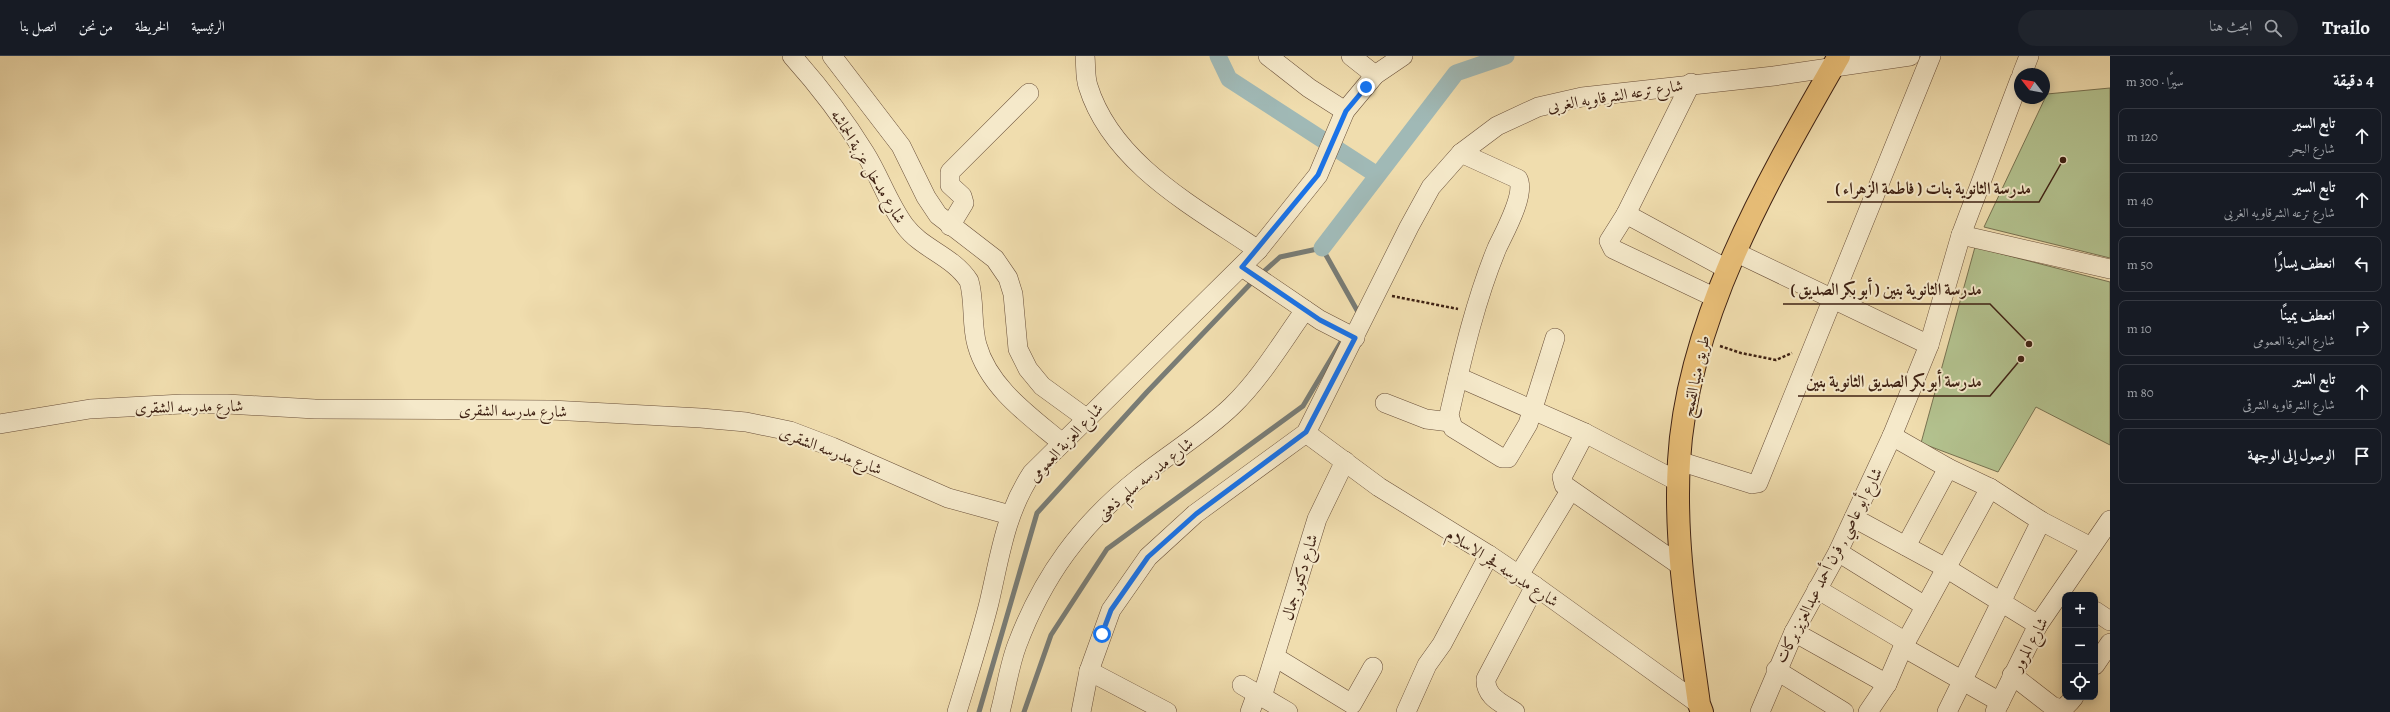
<!DOCTYPE html>
<html lang="ar">
<head>
<meta charset="utf-8">
<style>
  :root { --surface:#171b24; --page:#20242c; --text:#f1f3f6; --muted:#9ea1a6; --line:#363941 }
  body { margin:0; font-family:Alegreya,Amiri,serif; background:var(--page); color:var(--text); direction:rtl }
  .controls { position:absolute; right:12px; bottom:12px; display:grid; overflow:hidden; border-radius:8px; box-shadow:0 2px 10px #0003 }
  .controls button { width:36px; height:36px; display:grid; place-items:center; padding:0; border:0; border-bottom:1px solid var(--line); background:var(--surface); color:var(--text); font:20px sans-serif }
  .compass { position:absolute; left:2014px; top:12px; width:36px; height:36px; border-radius:50%; background:var(--surface); box-shadow:0 2px 10px #0003; rotate:301deg }
  .stop { position:absolute; width:12px; height:12px; margin:-9px; border:3px solid #1a73e8; border-radius:50%; background:#fff }
  .stop.end { background:#1a73e8; border-color:#fff; box-shadow:0 1px 4px #0008 }
  .list { margin:0; padding:0; list-style:none }
  h2 { display:flex; justify-content:space-between; align-items:center; height:52px; margin:0; padding:0 16px; font-size:17px }
  h2 small { font-size:13px; font-weight:400; color:var(--muted) }
  .list li { display:grid; grid-template-columns:26px 1fr auto; gap:12px; align-items:center; box-sizing:border-box; height:56px; margin:0 8px 8px; padding:0 8px; border:1px solid var(--line); border-radius:8px }
  .list b { display:block; font-size:15px; white-space:nowrap }
  .list p { margin:0; font-size:13px; white-space:nowrap; color:var(--muted) }
  .list em { font-size:13px; font-style:normal; color:var(--muted) }
  .icon { flex:none; width:22px; height:22px; fill:none; stroke:currentColor; stroke-width:2; stroke-linecap:round; stroke-linejoin:round }
  .map { position:relative; flex:none; width:2110px; height:656px; overflow:hidden; direction:ltr }
  header { display:flex; align-items:center; gap:24px; box-sizing:border-box; height:56px; padding:0 20px; background:var(--surface); border-bottom:1px solid var(--line) }
  header strong { font-size:19px }
  nav { display:flex; gap:22px; margin-inline-start:auto; font-size:14px }
  .search { width:280px; height:36px; background:var(--page); display:flex; align-items:center; gap:10px; box-sizing:border-box; padding:0 14px; border-radius:22px; color:var(--muted); font-size:15px }
  main { display:flex }
  aside { flex:1; background:var(--surface) }
  .map>svg:first-child { display:block }
</style>
</head>
<body>
<header>
<strong>Trailo</strong>
<div class="search"><svg class="icon" aria-label="search" viewBox="0 0 24 24"><circle cx="10" cy="10" r="6"/><path d="M15 15l6 6"/></svg>ابحث هنا</div>
<nav><a>الرئيسية</a><a>الخريطة</a><a>من نحن</a><a>اتصل بنا</a></nav>
</header>
<main>
<aside>
<h2>4 دقيقة<small>سيرًا · 300 m</small></h2>
<ul class="list">
<li><svg class="icon" aria-label="ahead" viewBox="0 0 24 24"><path d="M12 20V5M6 11l6-6 6 6"/></svg><div><b>تابع السير</b><p>شارع البحر</p></div><em>120 m</em></li>
<li><svg class="icon" aria-label="ahead" viewBox="0 0 24 24"><path d="M12 20V5M6 11l6-6 6 6"/></svg><div><b>تابع السير</b><p>شارع ترعه الشرقاويه الغربى</p></div><em>40 m</em></li>
<li><svg class="icon" aria-label="left" viewBox="0 0 24 24"><path d="M17 20v-9H6M10 6l-5 5 5 5"/></svg><div><b>انعطف يسارًا</b></div><em>50 m</em></li>
<li><svg class="icon" aria-label="right" viewBox="0 0 24 24"><path d="M7 20v-9h11M14 6l5 5-5 5"/></svg><div><b>انعطف يمينًا</b><p>شارع العزبة العمومى</p></div><em>10 m</em></li>
<li><svg class="icon" aria-label="ahead" viewBox="0 0 24 24"><path d="M12 20V5M6 11l6-6 6 6"/></svg><div><b>تابع السير</b><p>شارع الشرقاويه الشرقى</p></div><em>80 m</em></li>
<li><svg class="icon" aria-label="arrive" viewBox="0 0 24 24"><path d="M6 21V4h12l-3 4 3 4H6"/></svg><div><b>الوصول إلى الوجهة</b></div></li>
</ul>
</aside>
<div class="map">
<svg width="2110" height="656" viewBox="0 0 2110 656">
  <rect width="100%" height="100%" fill="#f0ddae"/>
  <filter id="stains"><feTurbulence type="fractalNoise" baseFrequency=".005" numOctaves="4"/><feColorMatrix values="0 0 0 0 .2 0 0 0 0 .09 0 0 0 0 .02 0 0 0 .5 -.17"/></filter>
  <radialGradient id="worn" r=".72"><stop offset=".6" stop-color="#630" stop-opacity="0"/><stop offset="1" stop-color="#630" stop-opacity=".3"/></radialGradient>
  <g fill="#b3c28f" stroke="#787251">
    <path d="M 2110,32 L 2110,202 L 1984,171 L 2047,38 Z"/>
    <path d="M 1975,191 L 2110,226 L 2110,389 L 2036,351 L 1998,416 L 1921,387 Z"/>
  </g>
  <g fill="none" stroke-linecap="round" stroke-linejoin="round">
    <g stroke="#797c75" stroke-width="5">
      <path d="M 1260,219 L 1280,201 L 1322,192 L 1358,256 L 1357,259"/>
      <path d="M 979,656 L 1037,457 L 1147,336 L 1254,224"/>
      <path d="M 1024,656 L 1051,579 L 1107,493 L 1303,350 L 1344,281"/>
    </g>
    <g stroke="#a0b9b6" stroke-width="17">
      <path d="M 1218,0 L 1229,23 L 1377,119"/>
      <path d="M 1322,192 L 1456,17 L 1506,0"/>
    </g>
    <defs>
      <g id="minor">
        <path d="M 792,0 C 819,30 844,63 865,97 C 880,121 888,147 905,170 C 922,193 953,200 969,225 C 975,245 971,268 977,289 C 989,332 1030,360 1062,387"/>
        <path d="M 832,0 L 901,90 L 926,141 L 938,159 L 995,203 L 1008,222 L 1013,238 L 1018,293 L 1028,313 L 1042,330 L 1086,362"/>
        <path d="M 1085,0 C 1086,10 1085,21 1088,30 C 1112,108 1195,151 1258,194"/>
        <path d="M 1268,0 L 1309,32 L 1345,55"/>
        <path d="M 1351,0 L 1375,19"/>
        <path d="M 2022,18 L 2029,0"/>
        <path d="M 1461,97 L 1518,123 C 1526,138 1504,177 1497,192 C 1475,245 1462,303 1449,359 L 1453,372 L 1502,402 L 1508,402 L 1528,368 L 1555,282"/>
        <path d="M 1626,158 L 1691,27"/>
        <path d="M 950,170 L 964,147 L 962,140 L 950,129 L 950,116 L 1029,37"/>
        <path d="M 1961,179 L 2110,213"/>
        <path d="M 1735,196 L 1929,289"/>
        <path d="M 1242,211 L 1320,264 L 1355,282"/>
        <path d="M 1716,242 L 1613,193 L 1609,185 L 1626,158 L 1727,213"/>
        <path d="M 1458,321 L 1585,377 L 1679,426"/>
        <path d="M 1385,347 L 1426,363 L 1450,366"/>
        <path d="M 0,368 L 90,353 L 182,348 L 227,348 L 315,353 L 551,354 L 701,362 L 746,366 L 790,375 L 832,391 L 948,442 L 1010,459"/>
        <path d="M 1306,377 L 1379,431 L 1489,499 L 1535,530 L 1699,648"/>
        <path d="M 1585,377 L 1562,421 L 1564,429 L 1681,510"/>
        <path d="M 1892,380 L 1948,412 L 1990,432 L 2041,465 L 2091,491"/>
        <path d="M 1679,405 L 1752,428 L 1758,427 L 1931,0"/>
        <path d="M 1854,462 L 1946,512 L 2038,569"/>
        <path d="M 1906,490 L 1948,412"/>
        <path d="M 1838,496 L 1925,550"/>
        <path d="M 1519,519 L 1570,435"/>
        <path d="M 1817,533 L 1906,586"/>
        <path d="M 2095,555 L 2110,565"/>
        <path d="M 1794,576 L 1887,628"/>
        <path d="M 1903,591 L 2000,646"/>
        <path d="M 1275,601 L 1352,648 L 1373,611"/>
        <path d="M 2095,609 L 2110,587"/>
        <path d="M 1776,614 L 1844,656"/>
        <path d="M 1089,615 L 1167,656"/>
        <path d="M 2012,619 L 2052,650 C 2063,655 2067,650 2074,641"/>
        <path d="M 1242,629 L 1288,656"/>
        <path d="M 1262,641 L 1317,463 L 1345,405"/>
        <path d="M 957,656 C 968,620 980,583 989,547 C 1000,500 1005,458 1032,417 L 1258,194 L 1318,119 L 1345,55 L 1375,19 L 1403,0"/>
        <path d="M 1000,656 C 1006,634 1009,610 1017,589 C 1043,520 1081,468 1139,422 C 1169,398 1204,377 1232,350 C 1261,322 1282,286 1305,254"/>
        <path d="M 1081,656 L 1089,615 L 1111,554 L 1148,501 L 1195,458 L 1306,377 L 1409,171 L 1431,131 L 1461,97 L 1497,70 L 1538,51 L 1582,41 L 1774,20 L 1910,0"/>
        <path d="M 1250,656 L 1257,637"/>
        <path d="M 1406,656 L 1427,609 L 1442,588 L 1489,499"/>
        <path d="M 1515,656 C 1502,647 1485,641 1486,623 L 1535,530"/>
        <path d="M 1760,656 L 1794,576 L 1838,496 L 1892,380 L 1929,289 L 1961,179 L 2020,23"/>
        <path d="M 1868,656 L 1887,628 L 1903,591 L 1990,432"/>
        <path d="M 1947,656 L 2041,465"/>
        <path d="M 1995,656 L 2038,569 L 2110,464"/>
      </g>
      <path id="major" d="M 1702,656 L 1699,648 C 1688,567 1674,486 1679,405 C 1687,262 1769,122 1839,0"/>
    </defs>
    <use href="#minor" stroke="#6a503a" stroke-width="20"/>
    <use href="#major" stroke="#3e2113" stroke-width="24"/>
    <g stroke="#3e2113" stroke-width="2.5" stroke-dasharray="3 2" stroke-linecap="butt">
      <path d="M 1392,240 L 1458,253"/>
      <path d="M 1720,290 L 1741,297 L 1776,304 L 1792,297"/>
    </g>
    <use href="#minor" stroke="#f5e9ca" stroke-width="19"/>
    <use href="#major" stroke="#e8be77" stroke-width="22"/>
  </g>
  <g fill="none" stroke-linecap="round" stroke-linejoin="round">
    <path stroke="#1a73e8" stroke-width="5" d="M 1102,578 L 1111,554 L 1148,501 L 1196,458 L 1306,376 L 1355,282 L 1320,264 L 1242,211 L 1318,119 L 1346,55 L 1366,31"/>
  </g>
  <g text-anchor="middle" stroke-width="4" stroke-linejoin="round" paint-order="stroke">
    <g font-size="16" fill="#3e2113" stroke="#f5e9ca">
      <text transform="translate(1615 39) rotate(-9)" y="6">شارع ترعه الشرقاويه الغربى</text>
      <text transform="translate(869 110) rotate(59)" y="6">شارع مدخل عزبة الحماشه</text>
      <text transform="translate(1695 320) rotate(-78)" y="6">طريق منيا القمح</text>
      <text transform="translate(189 350) rotate(-1)" y="6">شارع مدرسه الشقرى</text>
      <text transform="translate(513 354) rotate(1)" y="6">شارع مدرسه الشقرى</text>
      <text transform="translate(1065 386) rotate(-47)" y="6">شارع العزبة العمومى</text>
      <text transform="translate(831 394) rotate(21)" y="6">شارع مدرسه الشقرى</text>
      <text transform="translate(1144 422) rotate(-39)" y="6">شارع مدرسه سليم ذهنى</text>
      <text transform="translate(1828 509) rotate(-63)" y="6">شارع أبو عاصي , فرن أحمد عبدالعزيز بركات</text>
      <text transform="translate(1503 511) rotate(33)" y="6">شارع مدرسه فجر الاسلام</text>
      <text transform="translate(1299 521) rotate(-73)" y="6">شارع دكتور جمال</text>
      <text transform="translate(2029 588) rotate(-61)" y="6">شارع المرور</text>
    </g>
  </g>
  <path fill="none" stroke="#3e2113" stroke-width="1.5" d="M2063 104L2039 146H1827M2029 288L1990 248H1783M2021 303L1990 340H1798"/>
  <g fill="#3e2113" stroke="#f5e9ca" stroke-width="1.5">
    <circle cx="2063" cy="104" r="4"/>
    <circle cx="2029" cy="288" r="4"/>
    <circle cx="2021" cy="303" r="4"/>
  </g>
  <g font-size="17" text-anchor="middle" font-weight="bold" fill="#3e2113" stroke="#f5e9ca" stroke-width="4" stroke-linejoin="round" paint-order="stroke">
    <text x="1933" y="138">مدرسة الثانوية بنات ( فاطمة الزهراء )</text>
    <text x="1886" y="239">مدرسة الثانوية بنين ( أبو بكر الصديق )</text>
    <text x="1894" y="331">مدرسة أبو بكر الصديق الثانوية بنين</text>
  </g>
  <rect width="100%" height="100%" filter="url(#stains)"/>
  <rect width="100%" height="100%" fill="url(#worn)"/>
</svg>
<div class="controls">
<button>+</button>
<button>−</button>
<button><svg class="icon" aria-label="locate" viewBox="0 0 24 24"><circle cx="12" cy="12" r="6"/><path d="M12 2v4M12 18v4M2 12h4M18 12h4"/></svg></button>
</div>
<svg class="compass" viewBox="-18 -18 36 36"><path d="M0-13l5 13h-10z" fill="#e53935"/><path d="M0 13l5-13h-10z" fill="#9ea1a6"/></svg>
<div class="stop" style="left:1102px;top:578px"></div>
<div class="stop end" style="left:1366px;top:31px"></div>
</div>
</main>
</body>
</html>
